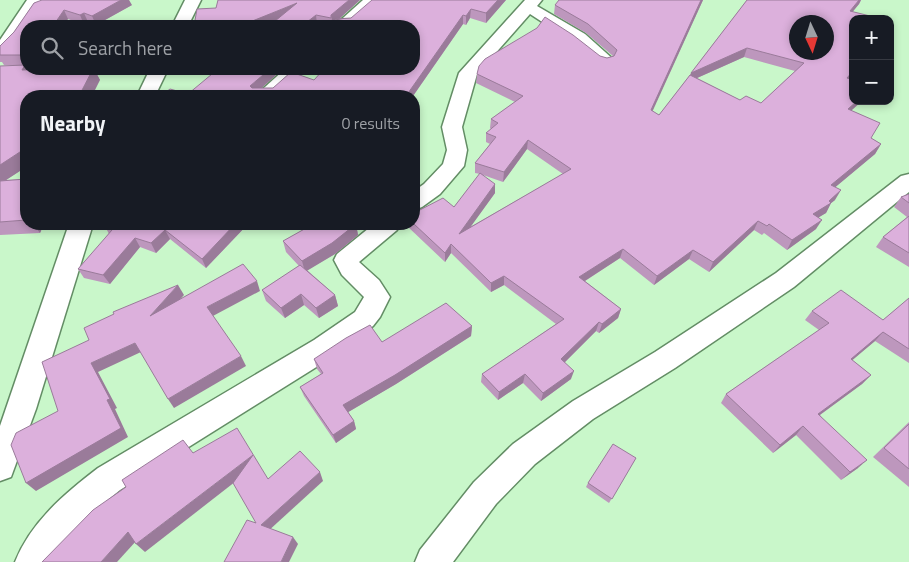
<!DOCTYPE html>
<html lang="en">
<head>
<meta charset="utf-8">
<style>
  :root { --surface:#171b24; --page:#242831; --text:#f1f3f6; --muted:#9ea1a6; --line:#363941 }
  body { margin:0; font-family:"Titillium Web",sans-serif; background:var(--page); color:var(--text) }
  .controls { position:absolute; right:15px; top:15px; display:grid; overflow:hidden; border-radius:10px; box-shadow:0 2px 8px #0003 }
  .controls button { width:45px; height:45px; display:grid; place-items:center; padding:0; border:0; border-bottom:1px solid var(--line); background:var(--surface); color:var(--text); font:25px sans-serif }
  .compass { position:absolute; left:789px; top:15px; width:45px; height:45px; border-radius:50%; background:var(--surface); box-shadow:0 2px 8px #0003; rotate:176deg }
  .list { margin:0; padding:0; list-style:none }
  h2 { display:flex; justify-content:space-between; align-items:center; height:65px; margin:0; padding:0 20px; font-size:21px }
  h2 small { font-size:16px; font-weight:400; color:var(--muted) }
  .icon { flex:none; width:28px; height:28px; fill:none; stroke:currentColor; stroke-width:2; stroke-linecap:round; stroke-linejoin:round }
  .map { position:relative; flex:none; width:909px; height:562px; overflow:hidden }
  .search { position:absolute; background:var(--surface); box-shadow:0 2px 8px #0003; left:20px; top:20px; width:400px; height:55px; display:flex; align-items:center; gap:12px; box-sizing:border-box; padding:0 18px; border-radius:20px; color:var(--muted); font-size:19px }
  .panel { position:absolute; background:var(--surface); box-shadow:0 2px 8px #0003; left:20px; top:90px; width:400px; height:140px; border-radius:20px }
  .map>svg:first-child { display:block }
</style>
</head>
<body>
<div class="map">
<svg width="909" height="562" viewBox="0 0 909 562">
  <rect width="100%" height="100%" fill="#c9f7ca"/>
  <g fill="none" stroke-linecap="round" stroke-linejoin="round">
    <defs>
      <g id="minor">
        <path d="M 27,0 L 43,0 C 34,15 16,52 0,56 L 0,40 Z"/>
        <path d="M 185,0 L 201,0 L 188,26 L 172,26 Z"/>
        <path d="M 363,0 L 380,0 L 351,26 L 334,26 Z"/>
        <path d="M 525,0 L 542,0 L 537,6 L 585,34 L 614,60 L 611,64 L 605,65 L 599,64 L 573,42 L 530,14 L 477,74 L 462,127 L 467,150 L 464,166 L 440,194 L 422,207 L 414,210 L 414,191 L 424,184 L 443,164 L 447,150 L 442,127 L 459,73 Z"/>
        <path d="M 150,69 L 168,69 L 155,96 L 137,96 Z"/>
        <path d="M 285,69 L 304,69 L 275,96 L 255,96 Z"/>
        <path d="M 909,174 L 909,192 L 794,287 L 675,368 L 593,419 L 535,464 L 496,504 L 453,562 L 415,562 L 420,550 L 474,482 L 513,444 L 573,401 L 655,352 L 776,273 L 901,176 Z"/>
        <path d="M 69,224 L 93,224 L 36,409 L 11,477 L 0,481 L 0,426 Z"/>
        <path d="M 374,224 L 401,224 L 397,230 L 359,262 L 379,280 L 390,297 L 380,317 L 373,326 L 334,356 L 120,490 C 94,511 69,533 51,562 L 15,562 C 31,522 64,494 98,468 L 314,340 L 355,312 L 364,297 L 342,275 L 334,260 L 337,254 Z"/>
      </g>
    </defs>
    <use href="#minor" stroke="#638d65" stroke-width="3"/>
    <use href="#minor" fill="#fff" fill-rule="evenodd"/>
  </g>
  <g fill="#bd97bd" fill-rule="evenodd">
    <path d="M 360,0 L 340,18 L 351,18 L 506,0 L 486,23 L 470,18 L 466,25 L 463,24 L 413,96 L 188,94 L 276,75 L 261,88 L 273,88 L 314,80 L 414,26 L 336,26 L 335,22 L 333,25 L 333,26 L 328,26 L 317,24 L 274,23 L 265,26 L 194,26 Z"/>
    <path d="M 703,0 L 652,111 L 659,115 L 690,75 L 691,73 L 747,0 L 861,0 L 859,4 L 852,12 L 852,62 L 853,62 L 853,75 L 849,79 L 851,111 L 871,138 L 881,144 L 875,154 L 835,187 L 835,200 L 831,203 L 826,213 L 818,217 L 816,229 L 787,250 L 764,233 L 762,235 L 754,230 L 709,272 L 689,259 L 654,285 L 620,258 L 585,281 L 621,309 L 618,318 L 599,333 L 596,331 L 565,362 L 571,379 L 541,401 L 523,383 L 498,400 L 481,382 L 482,374 L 556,324 L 504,285 L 491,292 L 451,253 L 445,262 L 407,226 L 407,224 L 414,224 L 454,207 L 480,174 L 475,173 L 475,163 L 490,144 L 486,142 L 486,133 L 491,129 L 490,128 L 491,119 L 515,102 L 476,83 L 477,74 L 600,56 L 607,58 L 613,56 L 586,33 L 554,14 L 555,5 ZM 744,57 L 795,71 L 761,103 L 740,100 L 697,78 ZM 527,149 L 563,174 L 470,227 L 495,193 L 483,175 L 503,182 Z"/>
    <path d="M 34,3 L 132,5 L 96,25 L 88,22 L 84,25 L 68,19 L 26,26 L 26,65 L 4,65 L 2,62 L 0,62 L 0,46 L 14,32 Z"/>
    <path d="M 25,65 L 26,69 L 27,69 L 28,70 L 56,69 L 94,69 L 100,80 L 26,96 L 26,167 L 6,180 L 26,179 L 26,224 L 44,224 L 40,233 L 0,235 L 0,66 Z"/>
    <path d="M 909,194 L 909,267 L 876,247 L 883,237 L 907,217 L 894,207 L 901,197 Z"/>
    <path d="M 111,224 L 248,224 L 206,268 L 170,239 L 156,253 L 140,247 L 110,284 L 84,278 L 78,269 L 109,234 L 106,228 Z"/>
    <path d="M 304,224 L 356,224 L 358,235 L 335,254 L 307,270 L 335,295 L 338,306 L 319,318 L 304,305 L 285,318 L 266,301 L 262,290 L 299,266 L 286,252 L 283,241 L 305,229 Z"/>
    <path d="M 909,298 L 909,363 L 875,341 L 852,360 L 871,375 L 862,384 L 820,415 L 858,468 L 841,480 L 796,435 L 773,453 L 721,403 L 726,394 L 819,330 L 805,320 L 812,311 L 883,320 Z"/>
    <path d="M 472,326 L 471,336 L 396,384 L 348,412 L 354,421 L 356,429 L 336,443 L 304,396 L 300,387 L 321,374 L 317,369 L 314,359 L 382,342 Z"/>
    <path d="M 909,422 L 909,487 L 873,457 Z"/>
    <path d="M 636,458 L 609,503 L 586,487 L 588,483 Z"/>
  </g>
  <g fill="#9a7b9a">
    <path d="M 121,0 L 129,0 L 132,5 L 96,25 L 92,16 Z"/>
    <path d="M 349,0 L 360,0 L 339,19 L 335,19 L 335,22 L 333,25 L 333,26 L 331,15 Z"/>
    <path d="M 498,0 L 506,0 L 486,23 L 486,13 Z"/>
    <path d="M 701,0 L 703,0 L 649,119 L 651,110 Z"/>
    <path d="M 859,0 L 861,0 L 859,4 L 846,20 L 850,11 Z"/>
    <path d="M 297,3 L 299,12 L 265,26 L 240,26 Z"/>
    <path d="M 471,9 L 470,18 L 466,25 L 466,16 Z"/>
    <path d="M 64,10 L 68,19 L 64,26 L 53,26 Z"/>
    <path d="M 84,13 L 88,22 L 84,25 L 80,15 Z"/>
    <path d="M 316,15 L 317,24 L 315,26 L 302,26 Z"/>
    <path d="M 463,15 L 463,24 L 413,96 L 406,96 Z"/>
    <path d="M 747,48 L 744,57 L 688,82 L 691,73 Z"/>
    <path d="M 25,65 L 26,69 L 27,69 L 32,78 L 22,70 Z"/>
    <path d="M 93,69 L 94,69 L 100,80 L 92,96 L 80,96 L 80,94 Z"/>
    <path d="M 270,69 L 274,69 L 276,75 L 253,96 L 250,86 Z"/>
    <path d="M 853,71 L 853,75 L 842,87 L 847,78 Z"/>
    <path d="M 857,101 L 862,101 L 842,119 L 848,109 Z"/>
    <path d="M 528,140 L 527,149 L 503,182 L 504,172 Z"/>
    <path d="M 881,144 L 875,154 L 826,195 L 831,185 Z"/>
    <path d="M 26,148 L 26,167 L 0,184 L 0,165 Z"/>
    <path d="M 495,184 L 495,193 L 459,243 L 459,234 Z"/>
    <path d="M 841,190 L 835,200 L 830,204 L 831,203 L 826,213 L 808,224 L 813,214 Z"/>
    <path d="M 822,220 L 816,229 L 787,250 L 792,240 Z"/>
    <path d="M 758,221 L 754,230 L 709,272 L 713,262 Z"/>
    <path d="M 33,224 L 44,224 L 40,233 Z"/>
    <path d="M 235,224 L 248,224 L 206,268 L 202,259 Z"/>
    <path d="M 356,224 L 358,235 L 335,254 L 305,272 L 302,261 Z"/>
    <path d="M 165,230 L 170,239 L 156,253 L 151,243 Z"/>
    <path d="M 135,238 L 140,247 L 110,284 L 103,275 Z"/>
    <path d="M 451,244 L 451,253 L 445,262 L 445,253 Z"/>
    <path d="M 623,249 L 620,258 L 577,286 L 579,277 Z"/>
    <path d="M 693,250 L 689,259 L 654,285 L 657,276 Z"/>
    <path d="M 504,276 L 504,285 L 491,292 L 491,283 Z"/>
    <path d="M 257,281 L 260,291 L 211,317 L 207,307 Z"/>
    <path d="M 178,285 L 184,295 L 156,326 L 150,316 Z"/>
    <path d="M 301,294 L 304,305 L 285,318 L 281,308 Z"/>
    <path d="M 335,295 L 338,306 L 319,318 L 316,308 Z"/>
    <path d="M 621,309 L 618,318 L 599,333 L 602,324 Z"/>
    <path d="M 599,322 L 596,331 L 559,368 L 561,359 Z"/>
    <path d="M 472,326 L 471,336 L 396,384 L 345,414 L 343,405 Z"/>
    <path d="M 883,332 L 875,341 L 843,368 L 851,359 Z"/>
    <path d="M 135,343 L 141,352 L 98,372 L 117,408 L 115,409 L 128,437 L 36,491 L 26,483 L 91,363 Z"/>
    <path d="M 241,356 L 246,366 L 174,408 L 168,399 Z"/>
    <path d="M 574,371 L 571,379 L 541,401 L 543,393 Z"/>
    <path d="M 525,374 L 523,383 L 498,400 L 499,392 Z"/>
    <path d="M 871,375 L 862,384 L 810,422 L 818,414 Z"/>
    <path d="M 354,421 L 356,429 L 336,443 L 333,435 Z"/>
    <path d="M 803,426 L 796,435 L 773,453 L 780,445 Z"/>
    <path d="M 253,455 L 258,464 L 145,552 L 136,544 Z"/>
    <path d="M 867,460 L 858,468 L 841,480 L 850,472 Z"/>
    <path d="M 320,472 L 323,481 L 266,533 L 261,525 Z"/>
    <path d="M 128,532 L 137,540 L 117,562 L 101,562 Z"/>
    <path d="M 293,537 L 298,544 L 289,562 L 281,562 Z"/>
  </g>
  <g fill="#dcb0dc" stroke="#9a7b9a" fill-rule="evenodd">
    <path d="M 42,0 L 121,0 L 92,16 L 84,13 L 80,15 L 64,10 L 53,26 L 26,26 L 26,58 L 22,58 L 20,55 L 0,55 L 0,46 L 14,32 L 34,3 Z"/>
    <path d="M 218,0 L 349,0 L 331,15 L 331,18 L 316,15 L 302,26 L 269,26 L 297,3 L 240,26 L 194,26 L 197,9 L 216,8 Z"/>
    <path d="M 372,0 L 498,0 L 486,13 L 471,9 L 466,16 L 463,15 L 406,96 L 161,96 L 170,89 L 188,94 L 218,69 L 270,69 L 250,86 L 252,88 L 273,88 L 291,72 L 314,80 L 324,69 L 414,69 L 414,26 L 360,26 L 362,24 L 335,19 L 351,18 Z"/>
    <path d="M 559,0 L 701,0 L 651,110 L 659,115 L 690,75 L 740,100 L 746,96 L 761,103 L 804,63 L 747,48 L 691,73 L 747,0 L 859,0 L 850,11 L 874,17 L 873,19 L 853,19 L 853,60 L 852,62 L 853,62 L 853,71 L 847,78 L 853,80 L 853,101 L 857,101 L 848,109 L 880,123 L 871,138 L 881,144 L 831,185 L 841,190 L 829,201 L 831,203 L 813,214 L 822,220 L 792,240 L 769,224 L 767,226 L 758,221 L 713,262 L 693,250 L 657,276 L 623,249 L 579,277 L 621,309 L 602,324 L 599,322 L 561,359 L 574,371 L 543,393 L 525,374 L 499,392 L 482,374 L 564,319 L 504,276 L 491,283 L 451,244 L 445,253 L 414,224 L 414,213 L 443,198 L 454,207 L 480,173 L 495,184 L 459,234 L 571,169 L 528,140 L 504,172 L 475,163 L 496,137 L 486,133 L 498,123 L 491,119 L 523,96 L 477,74 L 479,66 L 485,59 L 537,28 L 545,17 L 573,35 L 600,56 L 607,58 L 614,56 L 617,50 L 588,24 L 555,5 ZM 796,22 L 826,22 L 826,52 L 796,52 Z"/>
    <path d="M 25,65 L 22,70 L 56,69 L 93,69 L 80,94 L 89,94 L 88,96 L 26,96 L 26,148 L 0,165 L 0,66 Z"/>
    <path d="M 26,179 L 26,220 L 0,222 L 0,181 Z"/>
    <path d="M 909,194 L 909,203 L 901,197 Z"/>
    <path d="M 909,216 L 909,253 L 883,237 Z"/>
    <path d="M 111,224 L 235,224 L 202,259 L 165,230 L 151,243 L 135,238 L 103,275 L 78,269 L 112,230 L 106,228 Z"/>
    <path d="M 305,224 L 356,224 L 332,243 L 302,261 L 283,241 L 308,227 Z"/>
    <path d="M 243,264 L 257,281 L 207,307 L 241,356 L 168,399 L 135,343 L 91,363 L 110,399 L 107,400 L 121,428 L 26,483 L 11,445 L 16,433 L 58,411 L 42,362 L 89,340 L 84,328 L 114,314 L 113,312 L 178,285 L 150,316 Z"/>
    <path d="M 300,265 L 335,295 L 316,308 L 301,294 L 281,308 L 262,290 Z"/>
    <path d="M 841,290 L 883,320 L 909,298 L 909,349 L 883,332 L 851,359 L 871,375 L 818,414 L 867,460 L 850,472 L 803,426 L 780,445 L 726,394 L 829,323 L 812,311 Z"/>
    <path d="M 446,303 L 472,326 L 395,375 L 343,405 L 354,421 L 333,435 L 300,387 L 323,373 L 314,359 L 346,338 L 370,325 L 382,342 Z"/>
    <path d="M 909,424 L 909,469 L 884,448 Z"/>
    <path d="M 237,428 L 268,479 L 300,451 L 320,472 L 261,525 L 293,537 L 281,562 L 224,562 L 247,520 L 256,523 L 233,483 L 253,455 L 136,544 L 128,532 L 101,562 L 42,562 L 93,510 L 126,487 L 122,480 L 183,440 L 193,453 Z"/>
    <path d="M 613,444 L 636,458 L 612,499 L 588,483 Z"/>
  </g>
</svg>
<div class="controls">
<button>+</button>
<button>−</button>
</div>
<svg class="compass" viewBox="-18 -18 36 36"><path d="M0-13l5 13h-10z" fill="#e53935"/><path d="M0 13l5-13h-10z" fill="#9ea1a6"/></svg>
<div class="search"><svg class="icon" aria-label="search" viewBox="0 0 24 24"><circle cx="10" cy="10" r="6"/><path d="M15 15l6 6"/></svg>Search here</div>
<section class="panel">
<h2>Nearby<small>0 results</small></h2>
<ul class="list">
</ul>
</section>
</div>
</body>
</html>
